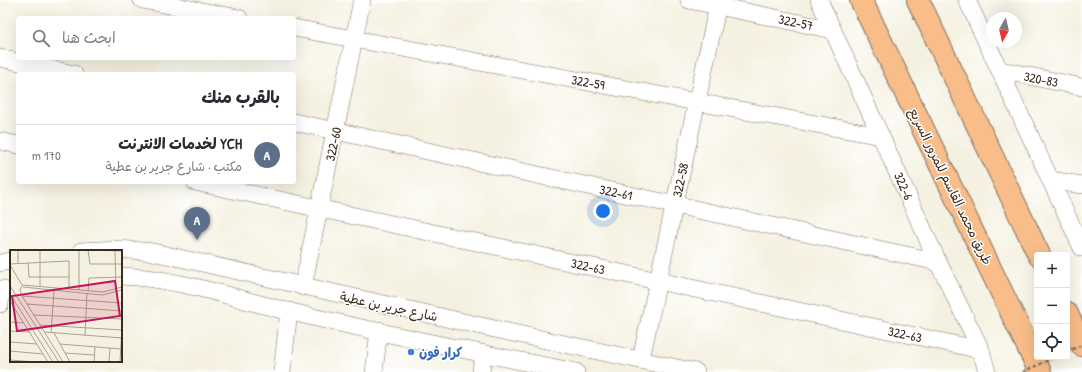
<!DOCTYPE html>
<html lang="ar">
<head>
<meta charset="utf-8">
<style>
  :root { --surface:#fff; --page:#f7f7f7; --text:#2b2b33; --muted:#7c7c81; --line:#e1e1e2; --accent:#1a73e8 }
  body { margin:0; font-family:"Patrick Hand","Playpen Sans Arabic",sans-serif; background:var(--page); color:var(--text); direction:rtl }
  .controls { position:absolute; right:12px; bottom:12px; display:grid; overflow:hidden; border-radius:4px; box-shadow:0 4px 16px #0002 }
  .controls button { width:36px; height:36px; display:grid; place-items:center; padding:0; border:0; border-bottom:1px solid var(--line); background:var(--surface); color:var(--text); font:20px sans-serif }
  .compass { position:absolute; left:986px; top:12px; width:36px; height:36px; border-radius:50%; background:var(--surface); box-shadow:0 4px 16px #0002; rotate:188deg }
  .you { position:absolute; left:603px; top:211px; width:14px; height:14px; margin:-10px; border:3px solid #fff; border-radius:50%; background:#1a73e8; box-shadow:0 0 0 6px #1a73e833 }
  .badge { display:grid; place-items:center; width:26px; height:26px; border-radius:50%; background:var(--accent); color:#fff; font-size:13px; font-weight:700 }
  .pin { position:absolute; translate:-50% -33px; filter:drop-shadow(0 1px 2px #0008) }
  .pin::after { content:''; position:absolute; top:21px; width:14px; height:12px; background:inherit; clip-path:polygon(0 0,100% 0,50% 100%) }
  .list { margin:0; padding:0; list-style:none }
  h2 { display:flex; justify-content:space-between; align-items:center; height:52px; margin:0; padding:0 16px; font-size:17px }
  h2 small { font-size:13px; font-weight:400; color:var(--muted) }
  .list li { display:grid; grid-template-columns:26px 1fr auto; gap:12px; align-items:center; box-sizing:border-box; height:60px; padding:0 16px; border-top:1px solid var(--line) }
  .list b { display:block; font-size:15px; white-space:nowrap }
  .list p { margin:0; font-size:13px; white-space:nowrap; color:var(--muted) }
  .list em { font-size:13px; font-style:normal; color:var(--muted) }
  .icon { flex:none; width:22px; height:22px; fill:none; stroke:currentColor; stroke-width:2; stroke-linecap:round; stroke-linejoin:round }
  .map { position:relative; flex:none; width:1082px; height:372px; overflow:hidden; direction:ltr }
  .search { position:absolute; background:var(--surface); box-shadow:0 4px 16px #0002; left:16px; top:16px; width:280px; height:44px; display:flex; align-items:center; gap:10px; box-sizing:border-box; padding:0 14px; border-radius:4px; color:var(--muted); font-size:15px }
  .panel { position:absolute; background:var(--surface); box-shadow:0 4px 16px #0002; left:16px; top:72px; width:280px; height:112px; border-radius:4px; direction:rtl }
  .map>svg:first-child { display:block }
</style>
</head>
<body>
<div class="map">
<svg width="1082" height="372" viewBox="0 0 1082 372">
  <rect width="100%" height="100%" fill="#fff"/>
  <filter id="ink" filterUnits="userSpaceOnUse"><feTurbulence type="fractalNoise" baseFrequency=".025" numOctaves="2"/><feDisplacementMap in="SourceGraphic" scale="8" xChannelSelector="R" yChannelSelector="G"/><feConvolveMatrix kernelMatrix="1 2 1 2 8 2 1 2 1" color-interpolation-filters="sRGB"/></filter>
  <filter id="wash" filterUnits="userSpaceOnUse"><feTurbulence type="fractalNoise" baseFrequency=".012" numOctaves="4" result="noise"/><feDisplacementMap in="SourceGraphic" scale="16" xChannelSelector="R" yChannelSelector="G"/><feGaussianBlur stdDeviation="0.9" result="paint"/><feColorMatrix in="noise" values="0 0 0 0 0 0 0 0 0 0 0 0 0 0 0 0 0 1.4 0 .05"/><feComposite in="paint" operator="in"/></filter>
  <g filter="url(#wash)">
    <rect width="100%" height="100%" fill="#f5f1e1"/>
  </g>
  <g filter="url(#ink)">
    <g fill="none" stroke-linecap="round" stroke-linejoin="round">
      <defs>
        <g id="minor">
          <path d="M 142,0 L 239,18"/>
          <path d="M 689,0 L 833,30"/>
          <path d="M 819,0 L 938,262 L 981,350 L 987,372"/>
          <path d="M 967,0 L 1082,248"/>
          <path d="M 294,28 L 881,136"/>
          <path d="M 0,58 L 74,74"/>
          <path d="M 1000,70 L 1082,87"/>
          <path d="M 294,122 L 938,262"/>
          <path d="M 0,141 L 18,145"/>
          <path d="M 1050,180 L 1082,185"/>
          <path d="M 195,182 L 981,350"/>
          <path d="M 81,251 L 119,249 L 153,252 L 499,330 L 696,372"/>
          <path d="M 0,263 L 11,261"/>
          <path d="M 121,276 C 177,278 233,298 287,311 C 383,334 479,353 576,372"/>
          <path d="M 303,287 L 362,0"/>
          <path d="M 0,304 L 2,289"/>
          <path d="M 641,359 L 719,0"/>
          <path d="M 282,372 L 289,311"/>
          <path d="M 374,372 L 379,330"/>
          <path d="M 481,372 L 483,354"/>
        </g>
        <g id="highway">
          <path d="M 861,0 L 1040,372"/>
          <path d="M 918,0 L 1039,255"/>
          <path d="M 1067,314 L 1082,345"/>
        </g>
      </defs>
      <use href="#minor" stroke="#7c7062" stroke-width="18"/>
      <use href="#highway" stroke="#7c7062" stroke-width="24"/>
      <use href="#minor" stroke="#fff" stroke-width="17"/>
      <use href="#highway" stroke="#f8bd89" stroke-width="22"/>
      <g stroke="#7c7062" stroke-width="2.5" stroke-dasharray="3 3" stroke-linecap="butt">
        <path d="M 1067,352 L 1082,345"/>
        <path d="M 1023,372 L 1055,357"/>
      </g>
    </g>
  </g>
  <circle fill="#3f7fe0" stroke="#fff" stroke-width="1.5" cx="411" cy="352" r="4"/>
  <g text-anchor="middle" stroke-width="3" stroke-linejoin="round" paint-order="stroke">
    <g font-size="13" fill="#3b2a1e" stroke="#fff">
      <text transform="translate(796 22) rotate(12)" y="5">322-57</text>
      <text transform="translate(1041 79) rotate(11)" y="5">320-83</text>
      <text transform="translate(588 82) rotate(10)" y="5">322-59</text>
      <text transform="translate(333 144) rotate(-78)" y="5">322-60</text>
      <text transform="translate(680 180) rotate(-78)" y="5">322-58</text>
      <text transform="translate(904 186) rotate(66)" y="5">322-6</text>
      <text transform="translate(951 186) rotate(64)" y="5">طريق محمد القاسم للمرور السريع</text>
      <text transform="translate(616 192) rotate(12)" y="5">322-61</text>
      <text transform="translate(588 266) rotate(12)" y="5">322-63</text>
      <text transform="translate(389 306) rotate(12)" y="5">شارع جرير بن عطية</text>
      <text transform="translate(905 334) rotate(12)" y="5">322-63</text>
    </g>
    <g font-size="13" font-weight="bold" fill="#366cbe" stroke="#fff" text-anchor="start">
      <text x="419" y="357">كرار فون</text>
    </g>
  </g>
  <g transform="translate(10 250)">
    <rect width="112" height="112" fill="#f5f1e1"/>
    <path fill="none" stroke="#aba193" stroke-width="1" d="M 8,0 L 8,13M 30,0 L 30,37M 69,0 L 69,40M 78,0 L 80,14 L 112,14M 78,0 L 112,1M 105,0 L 106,39M 18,13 L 19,27 L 59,27M 0,14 L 59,11 L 59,39M 0,15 L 12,35M 12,35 L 93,42 L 112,37M 0,36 L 49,112M 12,36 L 10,40 L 12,46 L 53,112M 13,37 L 92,45 L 112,40M 78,41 L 79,28 L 112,27M 0,44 L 43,112M 12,46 L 112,53M 0,51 L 38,112M 17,54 L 112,61M 24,65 L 112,69M 0,72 L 14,73M 30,75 L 112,80M 0,81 L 20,82M 35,82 L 112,88M 41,83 L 44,41M 44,83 L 60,112M 75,86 L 77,43M 0,92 L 27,94M 50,94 L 111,99M 0,101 L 33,104M 55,103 L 84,105M 0,110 L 25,112M 84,112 L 85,97M 99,112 L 100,98M 110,112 L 112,77"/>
    <path fill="#c2185b" fill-opacity="0.15" stroke="#c2185b" stroke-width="2" d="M 105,31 L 110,66 L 7,81 L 2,46 Z"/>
    <rect width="112" height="112" fill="none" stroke="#3b2a1e" stroke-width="2"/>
  </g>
</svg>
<div class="controls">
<button>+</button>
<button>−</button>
<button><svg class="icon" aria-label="locate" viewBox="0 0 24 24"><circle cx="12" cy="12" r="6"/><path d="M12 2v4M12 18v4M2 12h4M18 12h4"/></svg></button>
</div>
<svg class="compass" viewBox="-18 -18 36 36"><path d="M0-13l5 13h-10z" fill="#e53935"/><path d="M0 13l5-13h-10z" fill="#7c7c81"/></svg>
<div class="you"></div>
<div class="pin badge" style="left:197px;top:240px;background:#5c6f8a">A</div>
<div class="search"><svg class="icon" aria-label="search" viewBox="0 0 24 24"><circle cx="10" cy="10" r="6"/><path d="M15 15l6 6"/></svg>ابحث هنا</div>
<section class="panel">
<h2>بالقرب منك<small></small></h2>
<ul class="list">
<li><span class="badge" style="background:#5c6f8a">A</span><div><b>YCH لخدمات الانترنت</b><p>مكتب · شارع جرير بن عطية</p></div><em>170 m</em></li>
</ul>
</section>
</div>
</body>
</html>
